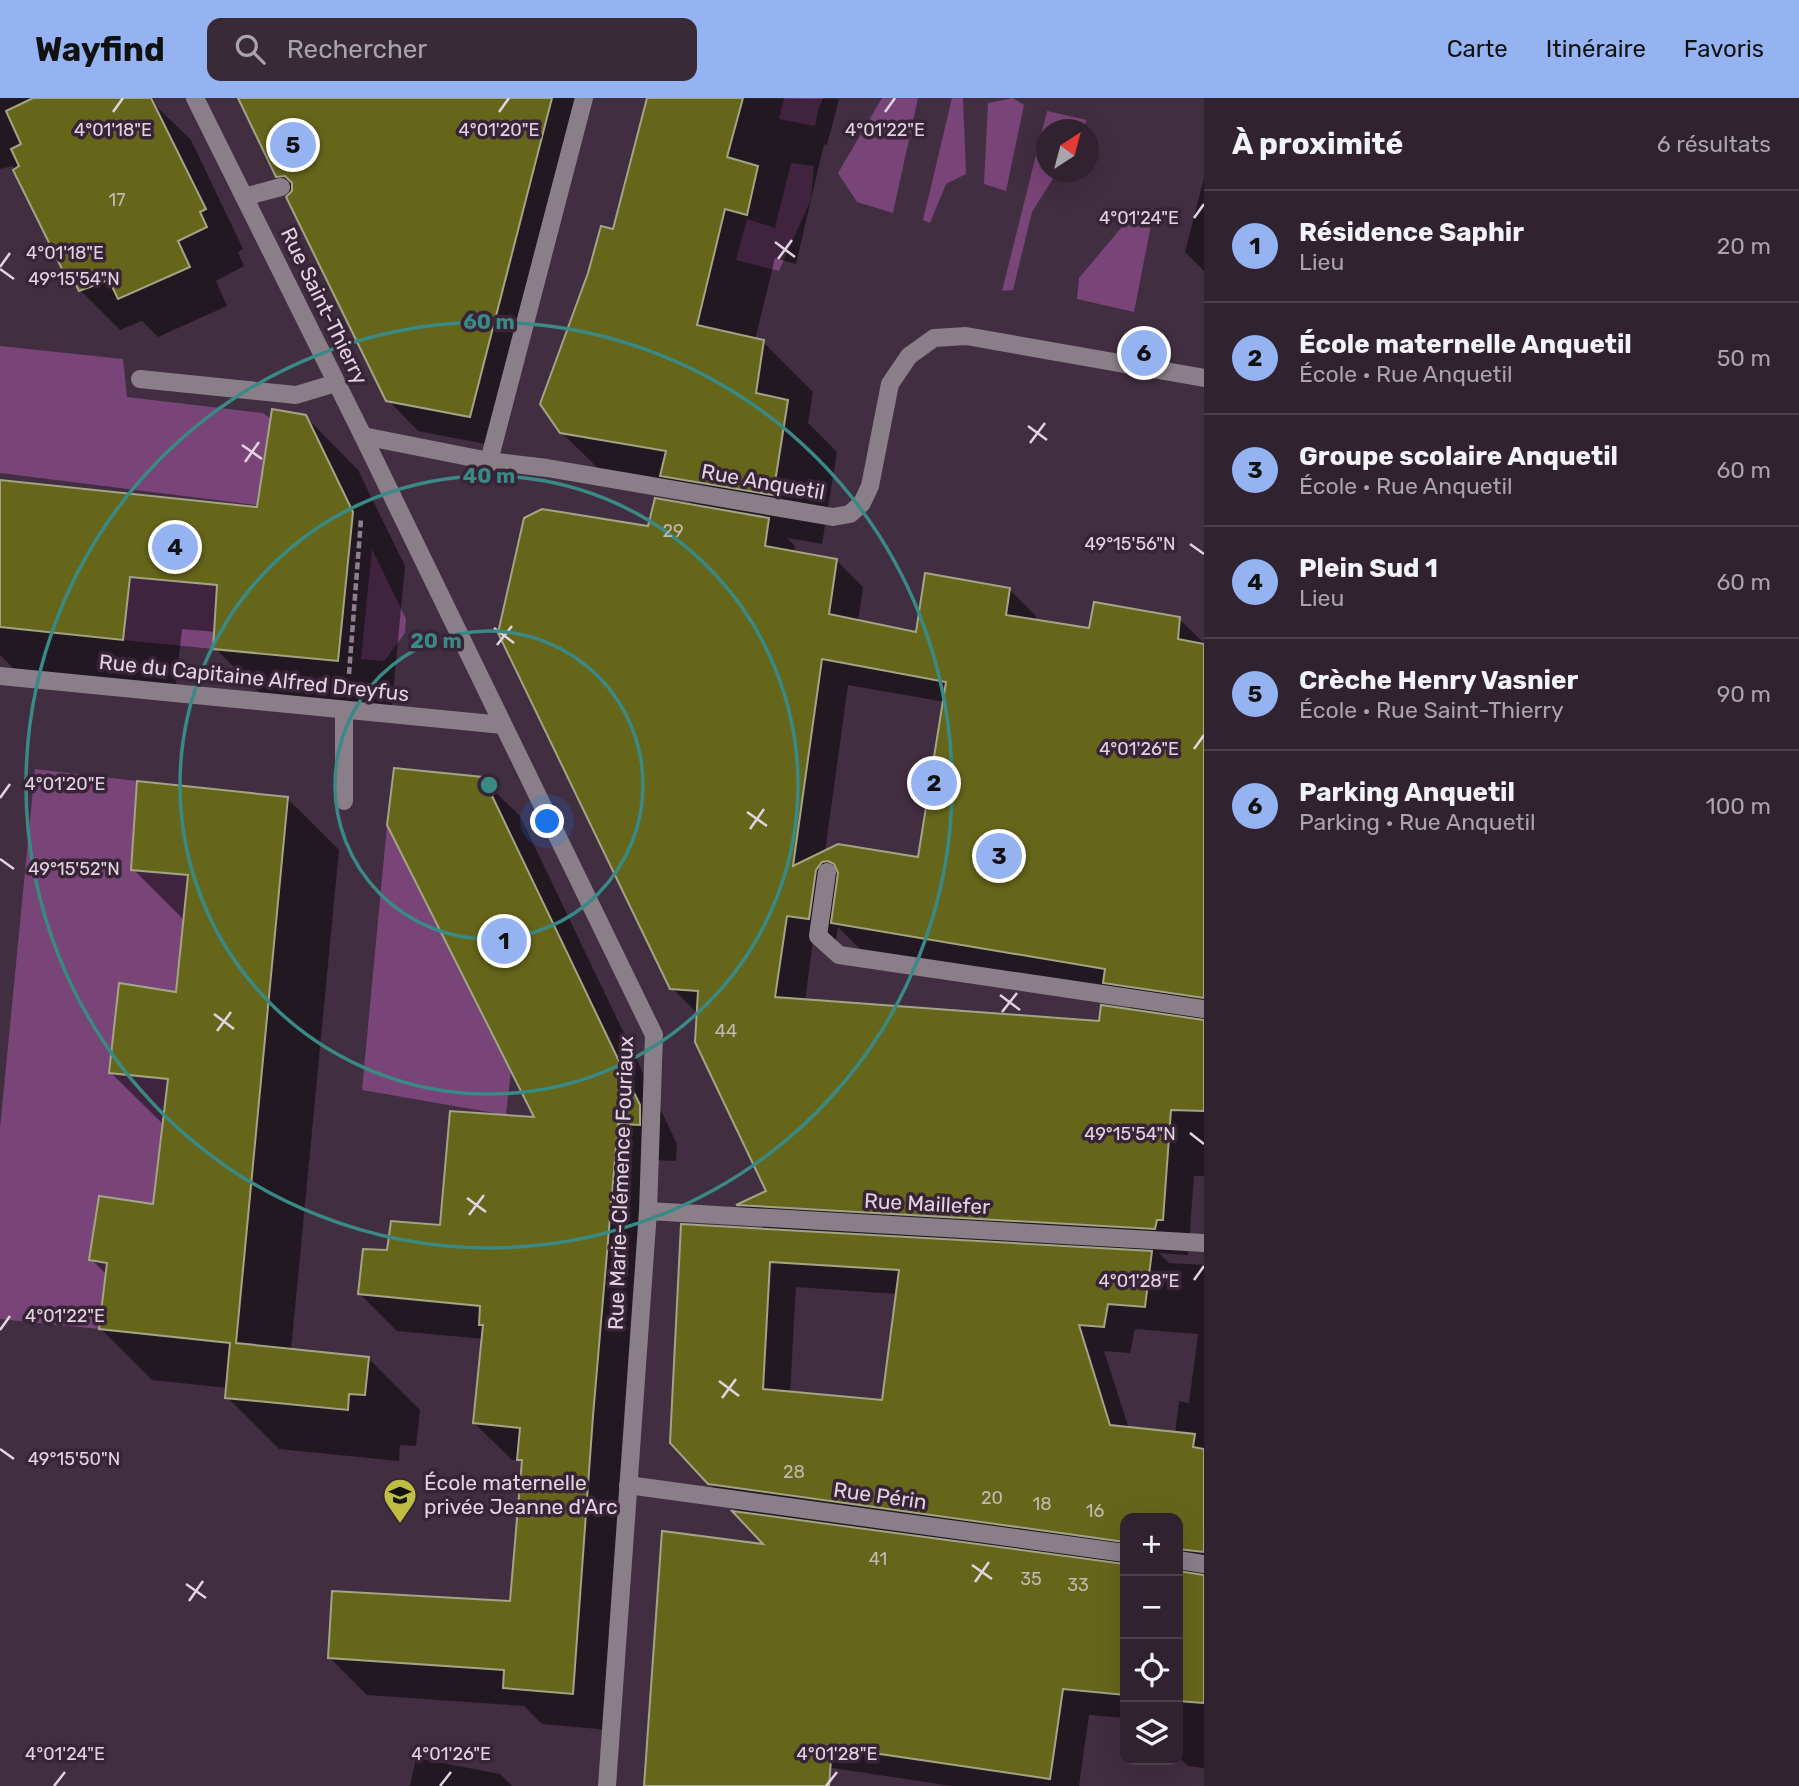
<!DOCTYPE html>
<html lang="fr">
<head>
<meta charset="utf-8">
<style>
  :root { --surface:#312230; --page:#392a38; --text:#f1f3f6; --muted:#a8a4ab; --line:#4c3f4c; --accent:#95b2f1 }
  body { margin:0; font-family:Rubik,sans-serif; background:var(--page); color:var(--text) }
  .controls { position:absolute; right:21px; bottom:21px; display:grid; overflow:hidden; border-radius:14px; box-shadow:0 7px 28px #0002 }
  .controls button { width:63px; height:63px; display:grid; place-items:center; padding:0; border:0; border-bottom:2px solid var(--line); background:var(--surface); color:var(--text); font:35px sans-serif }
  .compass { position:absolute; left:1036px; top:21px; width:63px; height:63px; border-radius:50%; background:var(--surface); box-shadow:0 7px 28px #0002; rotate:36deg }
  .you { position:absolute; left:548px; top:724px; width:24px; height:24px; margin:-18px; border:5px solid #fff; border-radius:50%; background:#1a73e8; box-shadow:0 0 0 10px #1a73e833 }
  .badge { display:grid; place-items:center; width:46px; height:46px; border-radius:50%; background:var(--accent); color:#111; font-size:23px; font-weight:700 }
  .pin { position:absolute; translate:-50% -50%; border:4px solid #fff; box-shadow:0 2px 7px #0006 }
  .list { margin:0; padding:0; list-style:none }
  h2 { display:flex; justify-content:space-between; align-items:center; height:91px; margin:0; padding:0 28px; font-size:30px }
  h2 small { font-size:23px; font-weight:400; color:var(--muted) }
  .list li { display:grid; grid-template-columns:46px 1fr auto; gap:21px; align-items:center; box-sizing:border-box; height:112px; padding:0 28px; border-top:2px solid var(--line) }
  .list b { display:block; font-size:26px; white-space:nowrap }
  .list p { margin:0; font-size:23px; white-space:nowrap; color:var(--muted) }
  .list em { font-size:23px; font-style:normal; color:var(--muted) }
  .icon { flex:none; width:38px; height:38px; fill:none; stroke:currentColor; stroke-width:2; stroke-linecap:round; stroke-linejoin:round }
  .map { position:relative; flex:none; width:1204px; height:1688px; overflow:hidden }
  header { display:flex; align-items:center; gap:42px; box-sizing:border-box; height:98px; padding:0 35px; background:var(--accent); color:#111 }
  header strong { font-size:33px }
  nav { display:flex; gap:38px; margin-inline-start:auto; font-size:24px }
  .search { width:490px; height:63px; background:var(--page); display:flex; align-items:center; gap:18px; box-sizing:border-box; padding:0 24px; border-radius:14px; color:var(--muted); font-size:26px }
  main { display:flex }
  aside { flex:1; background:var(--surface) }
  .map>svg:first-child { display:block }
</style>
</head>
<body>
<header>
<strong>Wayfind</strong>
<div class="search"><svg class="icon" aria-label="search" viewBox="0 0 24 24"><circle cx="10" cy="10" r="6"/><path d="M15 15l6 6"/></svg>Rechercher</div>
<nav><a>Carte</a><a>Itinéraire</a><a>Favoris</a></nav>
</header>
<main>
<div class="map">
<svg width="1204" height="1688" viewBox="0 0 1204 1688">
  <rect width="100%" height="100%" fill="#412e40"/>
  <g fill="#794477">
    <path d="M 784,0 L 823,0 L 818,13 L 815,28 L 779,21 Z"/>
    <path d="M 882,0 L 918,0 L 893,115 L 857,104 L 838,75 Z"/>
    <path d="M 952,0 L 963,0 L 966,76 L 946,86 L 930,125 L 923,122 Z"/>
    <path d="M 1013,0 L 1024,7 L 1006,93 L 984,86 L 988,5 Z"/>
    <path d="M 1047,13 L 1087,22 L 1082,31 L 1046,32 L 1046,74 L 1057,74 L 1032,114 L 1013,192 L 1002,193 Z"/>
    <path d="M 791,65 L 814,68 L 811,101 L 779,173 L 736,162 L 747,121 L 775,130 Z"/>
    <path d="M 1137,111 L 1152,122 L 1134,214 L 1077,201 L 1079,180 Z"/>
    <path d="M 0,248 L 123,261 L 127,299 L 263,315 L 319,355 L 344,418 L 0,375 Z"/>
    <path d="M 372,451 L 406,521 L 405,535 L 384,563 L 361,561 Z"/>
    <path d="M 130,479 L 217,487 L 213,551 L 123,542 Z"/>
    <path d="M 35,671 L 137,683 L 132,772 L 188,777 L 176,894 L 119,885 L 109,975 L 168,981 L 153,1106 L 98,1099 L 89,1161 L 107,1165 L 99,1231 L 0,1221 L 0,1030 Z"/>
    <path d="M 387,727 L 511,973 L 506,1017 L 362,992 Z"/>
  </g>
  <g fill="#0007" fill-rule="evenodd">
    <path d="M 0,0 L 153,0 L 157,9 L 191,42 L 243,151 L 238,154 L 244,168 L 216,183 L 227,208 L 158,239 L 142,223 L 120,232 L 68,180 L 13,68 L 0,71 Z"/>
    <path d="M 240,0 L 590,0 L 501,349 L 418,333 L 387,301 L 293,93 L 278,77 Z"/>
    <path d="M 648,0 L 839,1 L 827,47 L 824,46 L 796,166 L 775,160 L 755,242 L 763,244 L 813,294 L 808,325 L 837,354 L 822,446 L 787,440 L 795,448 L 794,455 L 837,463 L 863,489 L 858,524 L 917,536 L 1009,491 L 1036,518 L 1035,523 L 1091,532 L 1179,521 L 1204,545 L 1204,1078 L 1194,1078 L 1188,1157 L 1159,1155 L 1169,1165 L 1204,1167 L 1204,1670 L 1188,1668 L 1178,1658 L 1178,1420 L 1125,1420 L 1125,1620 L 1089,1617 L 1079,1688 L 952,1688 L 786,1663 L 783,1688 L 646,1688 L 767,1449 L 740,1416 L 709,1385 L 765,1133 L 739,1107 L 768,1094 L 698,916 L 672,890 L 649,430 L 693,408 L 681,396 L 612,384 L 561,334 ZM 848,587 L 945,604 L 919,761 L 825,754 ZM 838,829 L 860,851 L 1115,894 L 1135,914 L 1100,925 L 805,903 L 813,843 L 835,847 ZM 796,1189 L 897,1196 L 883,1304 L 790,1295 ZM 1135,1231 L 1198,1236 L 1189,1305 L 1179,1303 L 1175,1336 L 1129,1331 L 1104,1253 L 1130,1255 Z"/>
    <path d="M 1204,80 L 1204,173 L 1185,154 Z"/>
    <path d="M 305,318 L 358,372 L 405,468 L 391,616 L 268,603 L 215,550 L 216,534 L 182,531 L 175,594 L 21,578 L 0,557 L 0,384 L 259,411 Z"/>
    <path d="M 482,681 L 520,718 L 677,1046 L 676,1063 L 654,1062 L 609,1632 L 542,1626 L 524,1608 L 367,1597 L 330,1560 L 512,1505 L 524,1366 L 520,1363 L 512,1362 L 474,1325 L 484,1241 L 397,1233 L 360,1196 L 388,1154 L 441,1128 L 537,1021 Z"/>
    <path d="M 287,700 L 339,752 L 291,1252 L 368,1260 L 420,1312 L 416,1348 L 400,1347 L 399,1363 L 279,1351 L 227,1299 L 228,1290 L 152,1282 L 101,1231 L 107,1177 L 91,1161 L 155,1108 L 163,1026 L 111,975 L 178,896 L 185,823 L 133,771 Z"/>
    <path d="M 416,1660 L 500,1676 L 512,1688 L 410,1688 Z"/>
  </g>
  <g fill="#66661b" stroke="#a3a486" stroke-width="2" fill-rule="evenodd">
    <path d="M 33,0 L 151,0 L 206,111 L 200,114 L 207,129 L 178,143 L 190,169 L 118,201 L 109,182 L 79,193 L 72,179 L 67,181 L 13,72 L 19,68 L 11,51 L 21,46 L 6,13 Z"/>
    <path d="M 238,0 L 552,0 L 470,319 L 386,303 L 286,99 L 292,93 L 292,85 L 285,78 L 276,79 Z"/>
    <path d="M 647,0 L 743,0 L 727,59 L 758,68 L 747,117 L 725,111 L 697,227 L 764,242 L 756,295 L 788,302 L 773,397 L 660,378 L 666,353 L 560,335 L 540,306 L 588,175 L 601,128 L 613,131 Z"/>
    <path d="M 272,311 L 306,317 L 353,414 L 338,563 L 213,551 L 217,487 L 130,479 L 123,542 L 0,529 L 0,382 L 257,409 Z"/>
    <path d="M 655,400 L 769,420 L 765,448 L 837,461 L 829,516 L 916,534 L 925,475 L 1010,490 L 1006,517 L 1089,530 L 1094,504 L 1180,519 L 1178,541 L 1204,546 L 1204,900 L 1103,885 L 1105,871 L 831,825 L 838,775 L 834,766 L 828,763 L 822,764 L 816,772 L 809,821 L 787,818 L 775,899 L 1099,923 L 1101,907 L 1204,922 L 1204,1013 L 1171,1012 L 1163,1122 L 1157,1122 L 1155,1131 L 736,1107 L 766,1093 L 695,944 L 698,893 L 670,891 L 498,535 L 524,420 L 542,411 L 648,428 ZM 822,561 L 946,584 L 918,759 L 838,746 L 793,768 Z"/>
    <path d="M 394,670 L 483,679 L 640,1007 L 640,1027 L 618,1026 L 593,1318 L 573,1596 L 503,1590 L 504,1572 L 328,1560 L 332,1493 L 510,1503 L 522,1362 L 517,1362 L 520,1330 L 473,1325 L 483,1227 L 479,1227 L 480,1208 L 358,1196 L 363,1151 L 387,1152 L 391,1123 L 440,1127 L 450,1013 L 534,1019 L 387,727 Z"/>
    <path d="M 137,683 L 288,699 L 236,1245 L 369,1259 L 365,1297 L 349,1296 L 348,1312 L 225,1300 L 230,1245 L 99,1231 L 107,1165 L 89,1162 L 99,1098 L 153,1106 L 168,981 L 109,975 L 119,885 L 176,894 L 188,777 L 131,772 Z"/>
    <path d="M 681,1126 L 1152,1153 L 1145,1209 L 1108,1206 L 1104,1229 L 1079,1227 L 1110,1327 L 1195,1336 L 1193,1349 L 1204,1351 L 1204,1454 L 1178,1451 L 1178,1420 L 1125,1420 L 1125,1444 L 708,1386 L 670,1345 ZM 770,1164 L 899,1172 L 882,1302 L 763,1291 Z"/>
    <path d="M 732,1413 L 1125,1466 L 1125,1597 L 1063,1591 L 1050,1681 L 832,1649 L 829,1688 L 644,1688 L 662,1433 L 763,1446 Z"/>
    <path d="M 1178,1473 L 1204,1477 L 1204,1605 L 1178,1603 Z"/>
  </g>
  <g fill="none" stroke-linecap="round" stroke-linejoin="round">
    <path stroke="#8f7f8e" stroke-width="4.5" stroke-dasharray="7 3.5" stroke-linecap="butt" d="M 349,576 L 361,421"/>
    <g stroke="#8a7f89" stroke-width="18">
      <path d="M 195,0 L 363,338 L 654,937 L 648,1113 L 607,1688"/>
      <path d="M 244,99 L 281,89"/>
      <path d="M 140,281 L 296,297 L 336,285"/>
      <path d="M 363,338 L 489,363 L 547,370 L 833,419 L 850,416 L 862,405 L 870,388 L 890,286 L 909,258 L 934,240 L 966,238 L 1204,280"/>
      <path d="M 489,363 L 584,0"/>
      <path d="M 0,578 L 503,627"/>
      <path d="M 344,612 L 344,703"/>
      <path d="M 827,774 L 818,838 L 839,857 L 1204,911"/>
      <path d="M 648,1113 L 1204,1145"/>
      <path d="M 628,1387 L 1125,1455"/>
      <path d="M 1178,1462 L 1204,1466"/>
    </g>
  </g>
  <path fill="none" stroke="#e1d4e0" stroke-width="2.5" d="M 113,14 L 123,0M 499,14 L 509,0M 885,14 L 895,0M 1194,120 L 1204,106M 775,144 L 795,159M 778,161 L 792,142M 0,169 L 10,155M 0,171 L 14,181M 1028,328 L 1047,342M 1030,345 L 1045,325M 242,347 L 262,361M 245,364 L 259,344M 1190,446 L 1204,456M 494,530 L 514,545M 497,547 L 512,528M 1194,651 L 1204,637M 0,700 L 10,686M 747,714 L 767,728M 750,731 L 764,711M 0,761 L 14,771M 1000,897 L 1020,912M 1002,914 L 1017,895M 214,916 L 234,931M 217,933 L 231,914M 1190,1035 L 1204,1046M 467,1100 L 486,1114M 469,1117 L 484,1097M 1194,1182 L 1204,1168M 0,1232 L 10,1218M 719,1283 L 739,1298M 722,1300 L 736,1281M 0,1351 L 14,1361M 972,1467 L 992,1481M 975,1484 L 989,1464M 186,1486 L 206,1500M 189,1503 L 203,1483M 54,1688 L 65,1674M 440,1688 L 451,1674M 826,1688 L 837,1674"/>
  <g fill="none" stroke="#398985" stroke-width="3.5">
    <circle cx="489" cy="687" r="154"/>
    <circle cx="489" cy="687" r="309"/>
    <circle cx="489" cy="687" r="463"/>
  </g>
  <defs>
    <symbol id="school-pin" viewBox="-11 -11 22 30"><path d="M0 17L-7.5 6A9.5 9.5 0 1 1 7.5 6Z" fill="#bfbe41" stroke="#372436"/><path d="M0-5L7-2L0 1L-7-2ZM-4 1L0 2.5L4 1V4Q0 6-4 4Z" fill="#111"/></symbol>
  </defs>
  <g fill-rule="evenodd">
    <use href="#school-pin" x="381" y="1378" width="38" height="52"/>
  </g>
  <g text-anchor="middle" stroke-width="7" stroke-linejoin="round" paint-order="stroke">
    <g font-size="18" fill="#c2b8af">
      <text x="117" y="108">17</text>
      <text x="673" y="439">29</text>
      <text x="726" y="939">44</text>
      <text x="794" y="1380">28</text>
      <text x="992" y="1406">20</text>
      <text x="1042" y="1412">18</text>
      <text x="1095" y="1419">16</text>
      <text x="878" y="1467">41</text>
      <text x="1031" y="1487">35</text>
      <text x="1078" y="1493">33</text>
    </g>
    <g font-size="21" fill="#e1d4e0" stroke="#372436">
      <text transform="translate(324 208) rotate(64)" y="7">Rue Saint-Thierry</text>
      <text transform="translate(763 384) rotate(10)" y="7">Rue Anquetil</text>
      <text transform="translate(254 580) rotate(6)" y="7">Rue du Capitaine Alfred Dreyfus</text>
      <text transform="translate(621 1085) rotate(-88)" y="7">Rue Marie-Clémence Fouriaux</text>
      <text transform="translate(927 1106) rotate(3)" y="7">Rue Maillefer</text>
      <text transform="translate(880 1398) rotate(8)" y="7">Rue Périn</text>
    </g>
    <g font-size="21" fill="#e1d4e0" stroke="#372436" text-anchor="start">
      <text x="424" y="1392">École maternelle<tspan x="424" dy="24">privée Jeanne d'Arc</tspan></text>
    </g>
  </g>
  <g font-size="18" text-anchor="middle" fill="#e1d4e0" stroke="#372436" stroke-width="7" stroke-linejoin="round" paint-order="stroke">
    <text x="113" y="38">4°01'18"E</text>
    <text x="499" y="38">4°01'20"E</text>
    <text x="885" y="38">4°01'22"E</text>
    <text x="1139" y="126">4°01'24"E</text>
    <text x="65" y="161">4°01'18"E</text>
    <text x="74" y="187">49°15'54"N</text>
    <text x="1130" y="452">49°15'56"N</text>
    <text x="1139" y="657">4°01'26"E</text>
    <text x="65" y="692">4°01'20"E</text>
    <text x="74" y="777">49°15'52"N</text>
    <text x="1130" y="1042">49°15'54"N</text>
    <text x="1139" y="1189">4°01'28"E</text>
    <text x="65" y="1224">4°01'22"E</text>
    <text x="74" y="1367">49°15'50"N</text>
    <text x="65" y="1662">4°01'24"E</text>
    <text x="451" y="1662">4°01'26"E</text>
    <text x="837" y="1662">4°01'28"E</text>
  </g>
  <circle cx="489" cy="687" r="10" fill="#398985" stroke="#372436" stroke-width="3.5"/>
  <g font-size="21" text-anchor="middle" font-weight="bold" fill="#398985" stroke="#372436" stroke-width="7" stroke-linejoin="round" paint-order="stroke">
    <text x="489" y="231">60 m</text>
    <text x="489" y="385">40 m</text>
    <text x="436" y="550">20 m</text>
  </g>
</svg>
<div class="controls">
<button>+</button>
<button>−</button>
<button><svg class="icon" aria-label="locate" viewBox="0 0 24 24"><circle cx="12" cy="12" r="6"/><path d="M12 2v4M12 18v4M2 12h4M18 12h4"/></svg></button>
<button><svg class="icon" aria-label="layers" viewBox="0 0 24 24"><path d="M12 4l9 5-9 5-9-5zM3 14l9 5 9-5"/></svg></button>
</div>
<svg class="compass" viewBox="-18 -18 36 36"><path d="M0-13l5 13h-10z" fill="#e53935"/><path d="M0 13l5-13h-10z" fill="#a8a4ab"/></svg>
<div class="you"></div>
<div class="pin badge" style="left:504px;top:843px">1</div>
<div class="pin badge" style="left:934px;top:685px">2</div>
<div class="pin badge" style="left:999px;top:758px">3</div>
<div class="pin badge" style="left:175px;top:449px">4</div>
<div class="pin badge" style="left:293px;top:47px">5</div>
<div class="pin badge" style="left:1144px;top:255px">6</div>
</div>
<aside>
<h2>À proximité<small>6 résultats</small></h2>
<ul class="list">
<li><span class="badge">1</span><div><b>Résidence Saphir</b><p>Lieu</p></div><em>20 m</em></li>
<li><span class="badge">2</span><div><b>École maternelle Anquetil</b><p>École · Rue Anquetil</p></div><em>50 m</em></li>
<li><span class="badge">3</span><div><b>Groupe scolaire Anquetil</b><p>École · Rue Anquetil</p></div><em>60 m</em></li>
<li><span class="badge">4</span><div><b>Plein Sud 1</b><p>Lieu</p></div><em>60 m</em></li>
<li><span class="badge">5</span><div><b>Crèche Henry Vasnier</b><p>École · Rue Saint-Thierry</p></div><em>90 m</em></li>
<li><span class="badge">6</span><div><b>Parking Anquetil</b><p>Parking · Rue Anquetil</p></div><em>100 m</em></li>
</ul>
</aside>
</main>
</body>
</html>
